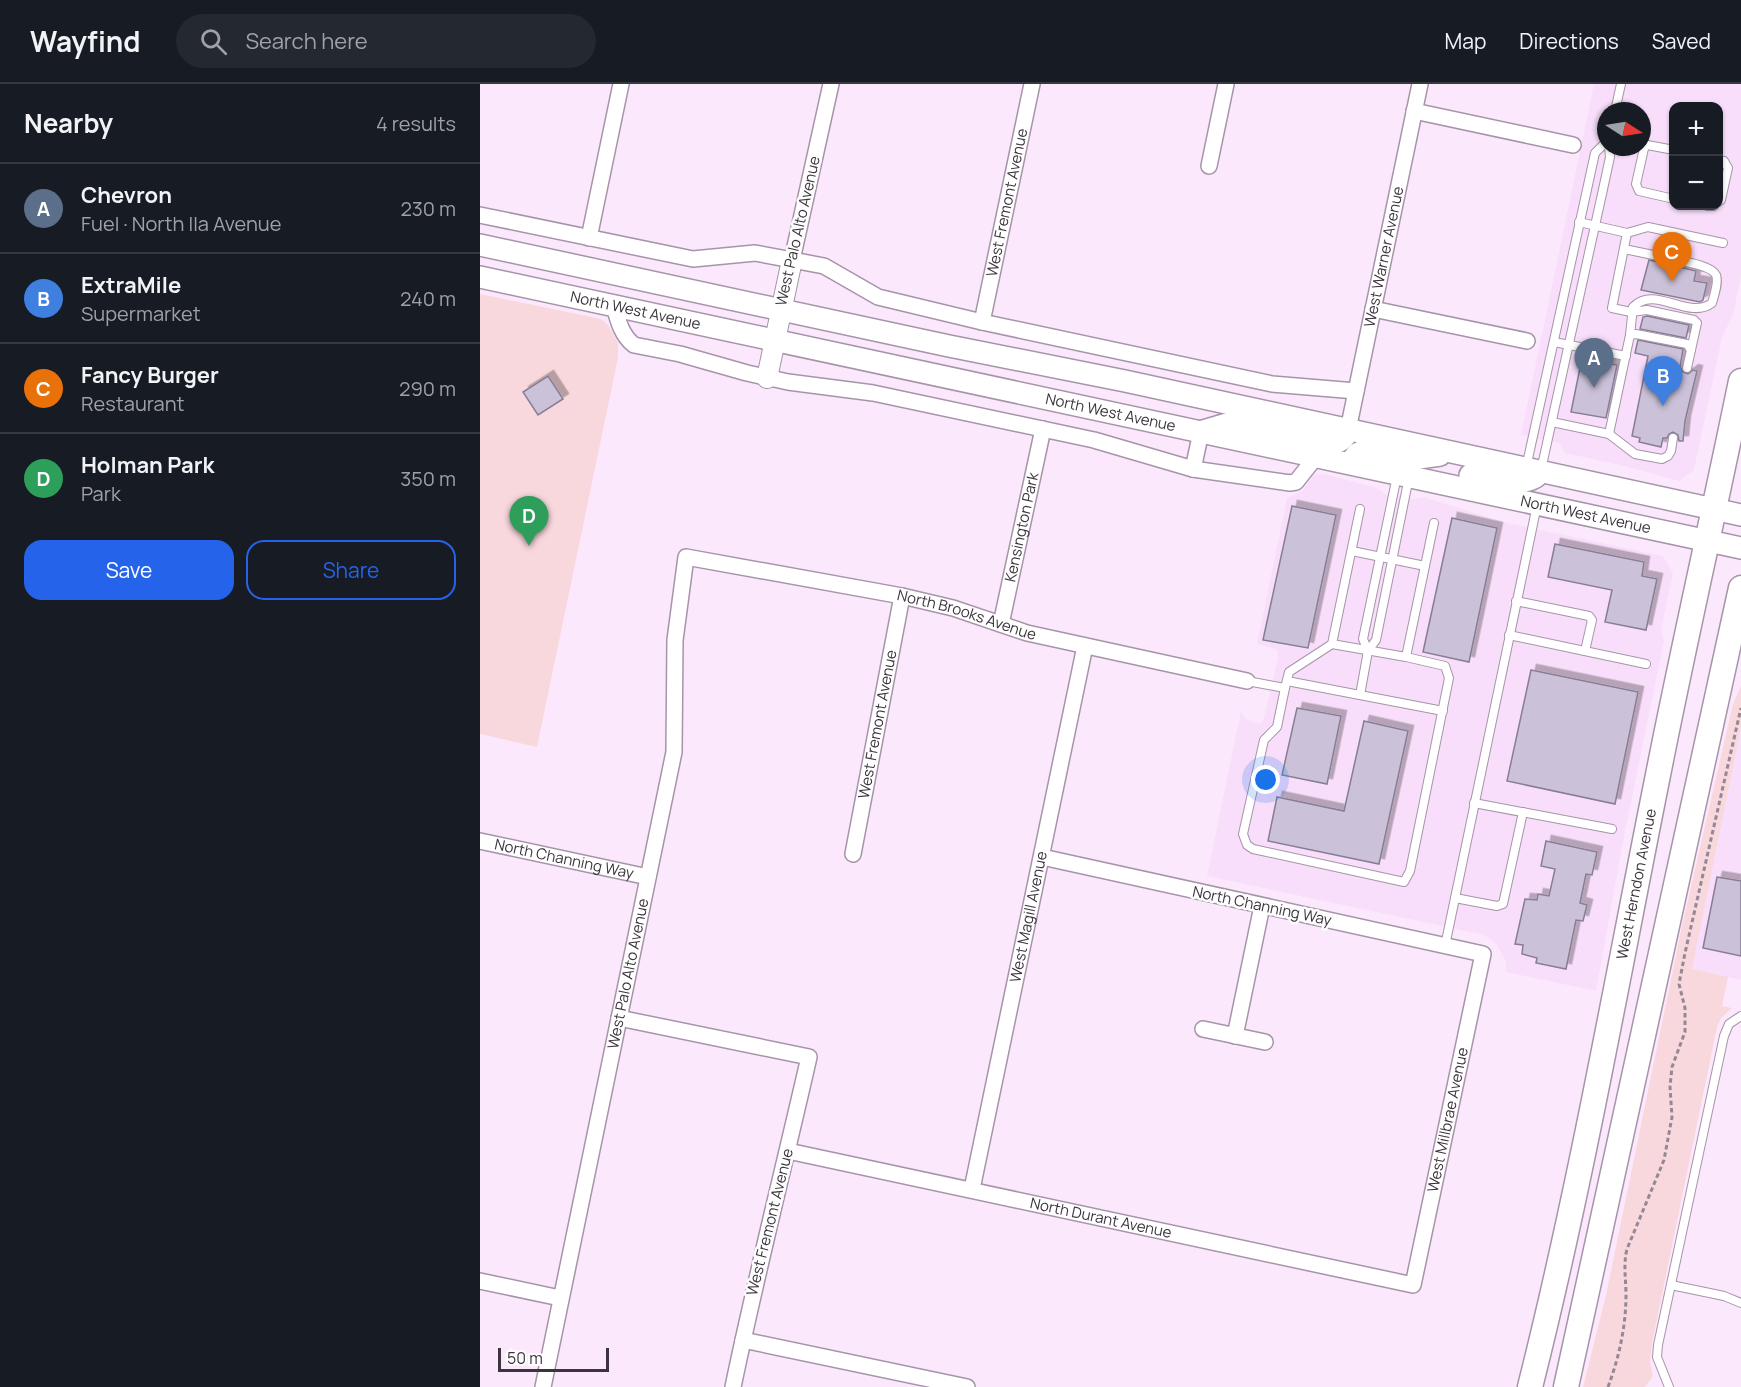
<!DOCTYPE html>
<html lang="en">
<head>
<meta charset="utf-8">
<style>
  :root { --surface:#171b24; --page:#242831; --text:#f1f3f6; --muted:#9ea1a6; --line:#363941; --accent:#2563eb }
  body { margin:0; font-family:Manrope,sans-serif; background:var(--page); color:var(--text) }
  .controls { position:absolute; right:18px; top:18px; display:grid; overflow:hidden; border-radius:12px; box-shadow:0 2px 4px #0004 }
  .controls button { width:54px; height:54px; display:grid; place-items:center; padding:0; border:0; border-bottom:2px solid var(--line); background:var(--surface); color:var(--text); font:30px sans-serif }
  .compass { position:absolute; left:1117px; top:18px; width:54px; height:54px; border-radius:50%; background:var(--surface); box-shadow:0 2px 4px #0004; rotate:102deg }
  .scale { position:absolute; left:18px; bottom:15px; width:111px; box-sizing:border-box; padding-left:6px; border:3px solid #3b343c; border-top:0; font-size:16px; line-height:21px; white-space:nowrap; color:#3b343c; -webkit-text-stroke:4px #fdfdfd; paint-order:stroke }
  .you { position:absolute; left:786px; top:696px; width:21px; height:21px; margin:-15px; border:4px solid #fff; border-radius:50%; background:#1a73e8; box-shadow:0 0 0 9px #1a73e833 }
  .badge { display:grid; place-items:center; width:39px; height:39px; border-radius:50%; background:var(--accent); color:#fff; font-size:20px; font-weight:700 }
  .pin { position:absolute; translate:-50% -50px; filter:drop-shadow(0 2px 3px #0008) }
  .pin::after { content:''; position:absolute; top:32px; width:21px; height:18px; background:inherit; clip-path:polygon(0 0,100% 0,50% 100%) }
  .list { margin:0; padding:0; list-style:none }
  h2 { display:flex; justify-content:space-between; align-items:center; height:78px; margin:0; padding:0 24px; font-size:26px }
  h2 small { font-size:20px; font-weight:400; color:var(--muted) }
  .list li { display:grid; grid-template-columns:39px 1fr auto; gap:18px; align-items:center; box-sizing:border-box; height:90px; padding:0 24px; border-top:2px solid var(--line) }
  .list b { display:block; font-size:22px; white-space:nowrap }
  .list p { margin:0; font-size:20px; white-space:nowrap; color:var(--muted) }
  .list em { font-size:20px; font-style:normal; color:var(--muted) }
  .actions { display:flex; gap:12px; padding:18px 24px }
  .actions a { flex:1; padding:14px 0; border:2px solid var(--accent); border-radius:18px; text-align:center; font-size:21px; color:var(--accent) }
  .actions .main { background:var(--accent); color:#fff }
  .icon { flex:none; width:33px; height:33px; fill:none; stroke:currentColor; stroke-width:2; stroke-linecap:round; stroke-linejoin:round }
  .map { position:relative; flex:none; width:1261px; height:1303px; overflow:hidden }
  header { display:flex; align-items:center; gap:36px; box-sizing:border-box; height:84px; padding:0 30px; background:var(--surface); border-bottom:2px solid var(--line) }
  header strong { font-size:28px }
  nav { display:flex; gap:33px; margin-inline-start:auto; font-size:21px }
  .search { width:420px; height:54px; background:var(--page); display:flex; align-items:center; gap:15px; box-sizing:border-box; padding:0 21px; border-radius:33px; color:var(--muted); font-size:22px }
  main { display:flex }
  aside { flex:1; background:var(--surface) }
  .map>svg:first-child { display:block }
</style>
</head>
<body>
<header>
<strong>Wayfind</strong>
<div class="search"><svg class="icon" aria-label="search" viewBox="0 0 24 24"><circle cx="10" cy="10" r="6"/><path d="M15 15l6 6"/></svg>Search here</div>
<nav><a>Map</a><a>Directions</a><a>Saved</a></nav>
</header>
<main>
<aside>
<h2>Nearby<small>4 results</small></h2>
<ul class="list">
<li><span class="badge" style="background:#5c6f8a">A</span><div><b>Chevron</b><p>Fuel · North Ila Avenue</p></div><em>230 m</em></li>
<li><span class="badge" style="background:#3f7fe0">B</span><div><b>ExtraMile</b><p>Supermarket</p></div><em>240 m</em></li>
<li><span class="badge" style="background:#e8710a">C</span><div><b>Fancy Burger</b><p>Restaurant</p></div><em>290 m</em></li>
<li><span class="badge" style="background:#2e9e5b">D</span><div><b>Holman Park</b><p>Park</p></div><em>350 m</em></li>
</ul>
<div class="actions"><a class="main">Save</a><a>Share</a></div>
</aside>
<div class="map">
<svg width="1261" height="1303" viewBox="0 0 1261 1303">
  <defs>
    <filter id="shadow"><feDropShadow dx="5.5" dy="-5.5" stdDeviation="0" flood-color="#0004"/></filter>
  </defs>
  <rect width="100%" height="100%" fill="#fce8fd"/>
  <g fill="#f8defa" fill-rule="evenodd">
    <path d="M 1114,0 L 1261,0 L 1261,192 L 1253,231 L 1242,253 L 1214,386 L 1199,397 L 1140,381 L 1085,369 L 1079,359 L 1041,351 ZM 1194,22 L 1238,22 L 1238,122 L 1194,122 ZM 1126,27 L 1162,27 L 1162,63 L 1126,63 Z"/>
    <path d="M 844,390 L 897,404 L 905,410 L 933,415 L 944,413 L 1023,438 L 1183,472 L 1193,489 L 1181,546 L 1184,557 L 1144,752 L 1116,907 L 1026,888 L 1026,878 L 1017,861 L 1009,854 L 1000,850 L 727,792 L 761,627 L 765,634 L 775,639 L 780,639 L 784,634 L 798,574 L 798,569 L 796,565 L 777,560 L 807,414 L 822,407 L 834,391 Z"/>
    <path d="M 1261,643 L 1261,896 L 1210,885 Z"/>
  </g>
  <g fill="#f9d8dd">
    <path d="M 0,210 L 121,235 L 128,241 L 138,259 L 138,274 L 57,663 L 0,650 Z"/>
    <path d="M 1261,602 L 1261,643 L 1212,885 L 1248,893 L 1242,922 L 1252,924 L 1241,934 L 1237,943 L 1172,1259 L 1170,1278 L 1173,1292 L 1165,1303 L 1103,1303 L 1126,1211 L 1202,842 L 1253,620 Z"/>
  </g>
  <g fill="#cbc2da" stroke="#877e95" stroke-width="1.5" filter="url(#shadow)">
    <path d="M 1169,176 L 1216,187 L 1214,197 L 1227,199 L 1223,216 L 1220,218 L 1161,206 Z"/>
    <path d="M 1167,232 L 1209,241 L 1206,254 L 1160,245 L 1163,233 Z"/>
    <path d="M 1158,256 L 1203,265 L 1200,283 L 1203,288 L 1208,290 L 1213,286 L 1217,287 L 1205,337 L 1203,357 L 1199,357 L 1198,351 L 1193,348 L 1189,350 L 1187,354 L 1183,354 L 1181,363 L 1159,358 L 1160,354 L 1152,352 L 1168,272 L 1155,269 Z"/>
    <path d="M 1102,274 L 1137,281 L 1126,334 L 1091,328 Z"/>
    <path d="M 68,292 L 83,315 L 58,331 L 43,308 Z"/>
    <path d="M 812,422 L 856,431 L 828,564 L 783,556 Z"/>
    <path d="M 972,434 L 1017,444 L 989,578 L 943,568 Z"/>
    <path d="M 1075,460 L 1164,478 L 1162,492 L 1177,495 L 1166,546 L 1125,538 L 1132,506 L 1068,493 Z"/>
    <path d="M 1051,586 L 1158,608 L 1135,720 L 1027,697 Z"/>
    <path d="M 817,624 L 861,632 L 847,700 L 802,691 Z"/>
    <path d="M 884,637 L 928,647 L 899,780 L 788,757 L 797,713 L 864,727 Z"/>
    <path d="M 1066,757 L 1117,768 L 1112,791 L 1106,790 L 1100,819 L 1107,821 L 1103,837 L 1096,836 L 1086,885 L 1056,879 L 1057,874 L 1042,870 L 1043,861 L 1035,860 L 1045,815 L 1057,816 L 1058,810 L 1069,812 L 1075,785 L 1061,782 Z"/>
    <path d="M 1237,793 L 1261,797 L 1261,872 L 1223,864 Z"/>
  </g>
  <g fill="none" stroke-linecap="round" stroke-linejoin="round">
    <defs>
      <g id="service">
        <path d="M 1135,27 L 1141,0"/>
        <path d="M 1162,60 L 1194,66"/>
        <path d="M 1165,60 L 1156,100 L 1159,107 L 1194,115"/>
        <path d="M 1238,76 L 1244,77 L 1248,84 L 1241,116 L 1238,118"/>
        <path d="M 1227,122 L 1234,122"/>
        <path d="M 1099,138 L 1147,149 L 1132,224 L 1151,228 L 1167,226 L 1214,236 L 1217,239 L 1207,284"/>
        <path d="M 1147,149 L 1168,143 L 1243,159"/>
        <path d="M 1144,165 L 1178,172"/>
        <path d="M 1150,251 L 1156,250 L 1207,260 L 1211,266"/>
        <path d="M 1074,258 L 1146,272"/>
        <path d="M 1072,338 L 1129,350 L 1155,370 L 1182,375 L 1188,372 L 1191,367 L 1193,354"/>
        <path d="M 1129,350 L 1150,251 L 1153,223 C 1175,200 1208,237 1232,219 C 1234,212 1239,198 1236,191 C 1231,180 1197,177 1186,174"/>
        <path d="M 1046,384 L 1115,69 L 1126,58"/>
        <path d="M 1061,386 L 1122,110 L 1130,73 L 1129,63"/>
        <path d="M 872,467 L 945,482"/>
        <path d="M 1036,517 L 1109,532 L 1112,536 L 1105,567"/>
        <path d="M 1029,551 L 1166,580"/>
        <path d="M 852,560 L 926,573"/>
        <path d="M 888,567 L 883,555 L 917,392"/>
        <path d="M 767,597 L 805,604 L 797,643 L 784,656 L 763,750 L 767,761 L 773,765 L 924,798 L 930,787 L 969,594 L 965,582 L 926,573 L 954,439"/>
        <path d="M 807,597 L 963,627"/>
        <path d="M 805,604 L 809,588 L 852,560 L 880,425"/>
        <path d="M 880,611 L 888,567 L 896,556 L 929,393"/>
        <path d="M 994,719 L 1132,745"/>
        <path d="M 975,814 L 1017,822 L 1023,820 L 1043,728"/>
        <path d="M 965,862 L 1057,421"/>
        <path d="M 1191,1201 L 1244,1212 L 1261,1219"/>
        <path d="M 1189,1303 L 1177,1273 L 1178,1261 L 1244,952 L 1249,940 L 1261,932"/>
      </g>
      <g id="minor">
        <path d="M 934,27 L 1093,61"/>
        <path d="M 729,82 L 746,0"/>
        <path d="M 0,131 L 213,175 L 275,169 L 344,182 L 398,213 L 502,238 L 792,300 L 876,307"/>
        <path d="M 109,154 L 141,0"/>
        <path d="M 312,176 L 351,0"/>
        <path d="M 134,222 C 138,237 142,252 154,261 L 200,270 L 267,289 L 308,298 L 393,309 L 614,356 L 713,385 L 810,399 L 816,398 L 835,374"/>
        <path d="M 893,225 L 1047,257"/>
        <path id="s1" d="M 502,238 L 552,0"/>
        <path id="s2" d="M 868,346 L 940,0"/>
        <path d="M 713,385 L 721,348"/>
        <path id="s3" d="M 521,540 L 563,345"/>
        <path id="s4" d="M 0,757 L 168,793"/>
        <path id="s5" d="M 373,770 L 422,512"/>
        <path d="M 139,934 L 329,973 C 304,1083 276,1192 253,1303"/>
        <path d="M 723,945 L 785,958"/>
        <path d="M 755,952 L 782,822"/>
        <path id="s6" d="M 308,1067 L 933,1201 L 1003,870 L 562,773"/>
        <path id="s7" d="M 492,1105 L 605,562"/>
        <path d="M 0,1197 L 80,1214"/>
        <path d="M 263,1256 L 487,1303"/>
        <path id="s8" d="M 63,1303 L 194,668 L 195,556 L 206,473 L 422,512 L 473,524 L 547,549 L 767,597"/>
      </g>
      <path id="tertiary" d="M 287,294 L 312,176"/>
      <g id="secondary">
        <path d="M 0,161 L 469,262 L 645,297 L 1261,431"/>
        <path id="s9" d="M 0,193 L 1261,464"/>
        <path d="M 723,347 L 750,339 L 850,360 C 860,358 864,356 868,346"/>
        <path d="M 870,379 L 877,370 L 883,367 L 932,375 L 960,371"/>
        <path d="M 990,391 C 1007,394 1045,404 1058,391"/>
      </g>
      <g id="primary">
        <path id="s10" d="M 1050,1303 C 1101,1101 1137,895 1178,691 C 1204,559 1234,429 1261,297"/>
        <path d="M 1086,1303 L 1261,504"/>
      </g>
    </defs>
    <use href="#service" stroke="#a694a8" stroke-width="10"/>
    <use href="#minor" stroke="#a694a8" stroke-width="18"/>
    <use href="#tertiary" stroke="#a694a8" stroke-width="22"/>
    <use href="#secondary" stroke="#a694a8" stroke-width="24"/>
    <use href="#primary" stroke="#a694a8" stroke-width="27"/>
    <path stroke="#958896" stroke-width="3" stroke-dasharray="4.5 3" stroke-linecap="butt" d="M 1128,1303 C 1139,1274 1146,1242 1146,1211 C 1146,1195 1143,1181 1147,1165 L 1184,1076 L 1192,1033 L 1190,1003 L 1192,983 L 1205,948 L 1205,924 L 1199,900 L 1205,869 L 1261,624"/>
    <use href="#service" stroke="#fff" stroke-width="8"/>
    <use href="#minor" stroke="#fff" stroke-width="15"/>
    <use href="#tertiary" stroke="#fff" stroke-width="20"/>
    <use href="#secondary" stroke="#fff" stroke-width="21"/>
    <use href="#primary" stroke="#fff" stroke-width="24"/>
  </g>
  <g text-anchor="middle" stroke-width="5" stroke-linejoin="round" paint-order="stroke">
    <g font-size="15" fill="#3b343c" stroke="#fdfdfd">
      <text dy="5" stroke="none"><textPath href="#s1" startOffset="122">West Fremont Avenue</textPath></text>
      <text transform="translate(318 147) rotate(-77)" y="5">West Palo Alto Avenue</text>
      <text dy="5" stroke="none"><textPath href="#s2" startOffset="177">West Warner Avenue</textPath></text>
      <text dy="5" stroke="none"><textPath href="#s9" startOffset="159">North West Avenue</textPath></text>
      <text dy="5" stroke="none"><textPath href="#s9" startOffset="645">North West Avenue</textPath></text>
      <text dy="5" stroke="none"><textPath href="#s9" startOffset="1131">North West Avenue</textPath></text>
      <text dy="5" stroke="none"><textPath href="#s3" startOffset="99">Kensington Park</textPath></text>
      <text dy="5" stroke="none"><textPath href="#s8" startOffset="1131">North Brooks Avenue</textPath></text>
      <text dy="5" stroke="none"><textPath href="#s5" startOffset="132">West Fremont Avenue</textPath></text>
      <text dy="5" stroke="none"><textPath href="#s4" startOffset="86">North Channing Way</textPath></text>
      <text dy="5" stroke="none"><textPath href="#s10" startOffset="514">West Herndon Avenue</textPath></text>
      <text transform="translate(782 822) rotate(12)" y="5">North Channing Way</text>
      <text dy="5" stroke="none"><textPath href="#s7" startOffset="278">West Magill Avenue</textPath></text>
      <text dy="5" stroke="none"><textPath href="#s8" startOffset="422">West Palo Alto Avenue</textPath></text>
      <text dy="5" stroke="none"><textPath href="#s6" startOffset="808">West Millbrae Avenue</textPath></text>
      <text dy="5" stroke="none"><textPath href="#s6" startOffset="320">North Durant Avenue</textPath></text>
      <text transform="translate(290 1138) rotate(-76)" y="5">West Fremont Avenue</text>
    </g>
  </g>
</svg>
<div class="controls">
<button>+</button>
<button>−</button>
</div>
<svg class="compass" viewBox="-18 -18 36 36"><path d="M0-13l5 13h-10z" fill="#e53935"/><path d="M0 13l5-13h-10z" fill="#9ea1a6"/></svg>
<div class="scale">50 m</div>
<div class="you"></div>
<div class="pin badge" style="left:1114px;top:304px;background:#5c6f8a">A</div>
<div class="pin badge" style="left:1183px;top:322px;background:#3f7fe0">B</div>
<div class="pin badge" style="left:1192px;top:198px;background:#e8710a">C</div>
<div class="pin badge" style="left:49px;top:462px;background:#2e9e5b">D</div>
</div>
</main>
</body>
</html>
